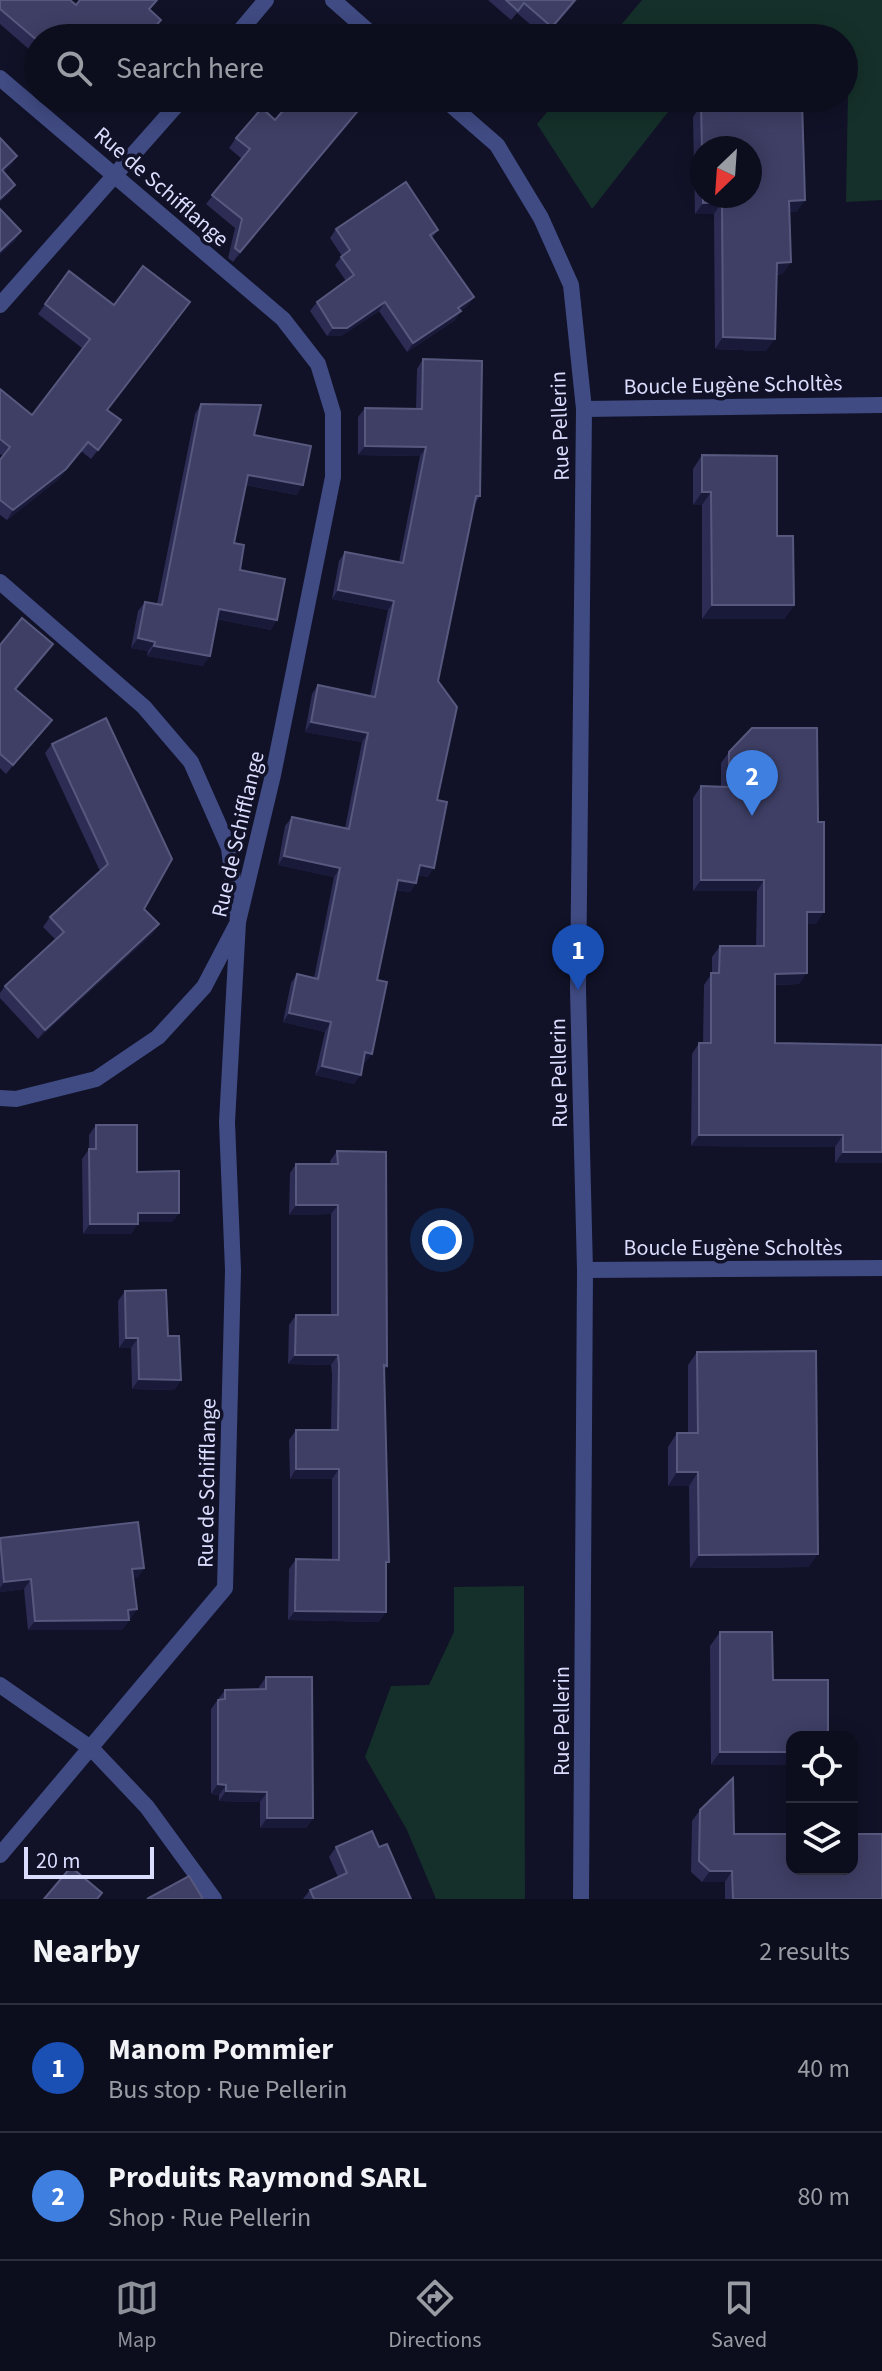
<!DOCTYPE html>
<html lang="en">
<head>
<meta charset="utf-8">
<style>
  :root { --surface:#0d0e1d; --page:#1b1c2a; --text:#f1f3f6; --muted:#9a9ca4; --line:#2d2e3b; --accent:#8c9099 }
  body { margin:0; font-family:"Source Sans 3",sans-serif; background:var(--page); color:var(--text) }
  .controls { position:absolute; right:24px; bottom:24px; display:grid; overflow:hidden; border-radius:16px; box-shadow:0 4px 20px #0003 }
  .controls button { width:72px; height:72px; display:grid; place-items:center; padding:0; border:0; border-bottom:2px solid var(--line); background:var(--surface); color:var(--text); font:40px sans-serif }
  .compass { position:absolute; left:690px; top:136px; width:72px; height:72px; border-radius:50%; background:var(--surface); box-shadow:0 4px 20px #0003; rotate:205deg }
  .scale { position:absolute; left:24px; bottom:20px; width:130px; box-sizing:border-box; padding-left:8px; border:4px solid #daddfd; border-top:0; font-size:22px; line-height:28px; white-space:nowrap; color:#daddfd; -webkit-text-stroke:6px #111227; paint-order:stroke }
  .you { position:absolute; left:442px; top:1240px; width:28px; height:28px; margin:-20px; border:6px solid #fff; border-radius:50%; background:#1a73e8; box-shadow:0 0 0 12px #1a73e833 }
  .badge { display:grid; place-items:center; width:52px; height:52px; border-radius:50%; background:var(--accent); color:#fff; font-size:26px; font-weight:700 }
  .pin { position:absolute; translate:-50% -66px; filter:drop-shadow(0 2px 4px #0008) }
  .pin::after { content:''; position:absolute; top:42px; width:28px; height:24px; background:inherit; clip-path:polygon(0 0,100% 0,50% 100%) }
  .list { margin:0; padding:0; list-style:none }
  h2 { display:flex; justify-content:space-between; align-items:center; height:104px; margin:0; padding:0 32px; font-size:34px }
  h2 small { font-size:26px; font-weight:400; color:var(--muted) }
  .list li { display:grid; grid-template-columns:52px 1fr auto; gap:24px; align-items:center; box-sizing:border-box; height:128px; padding:0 32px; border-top:2px solid var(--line) }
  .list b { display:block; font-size:30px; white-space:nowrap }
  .list p { margin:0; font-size:26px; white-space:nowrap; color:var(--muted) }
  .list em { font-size:26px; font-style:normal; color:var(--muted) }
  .icon { flex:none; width:44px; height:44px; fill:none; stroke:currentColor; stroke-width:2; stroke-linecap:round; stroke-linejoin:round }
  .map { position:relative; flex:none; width:882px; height:1899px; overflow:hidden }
  .search { position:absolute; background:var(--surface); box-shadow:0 4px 20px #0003; left:24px; right:24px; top:24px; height:88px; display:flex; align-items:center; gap:20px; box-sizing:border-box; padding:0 28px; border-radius:44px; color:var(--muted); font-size:30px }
  .sheet { height:360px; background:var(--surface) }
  nav { display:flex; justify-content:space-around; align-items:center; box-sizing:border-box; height:112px; border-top:2px solid var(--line); background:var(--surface); font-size:22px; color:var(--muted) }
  nav a { display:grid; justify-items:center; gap:4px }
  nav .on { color:var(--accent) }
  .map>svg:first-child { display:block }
</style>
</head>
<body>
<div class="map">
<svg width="882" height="1899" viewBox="0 0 882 1899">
  <rect width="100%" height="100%" fill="#111227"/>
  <g fill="#15302a">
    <path d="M 642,0 L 882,0 L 882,200 L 846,202 L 848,93 L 844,92 L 844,38 L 610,38 Z"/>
    <path d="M 559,98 L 679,98 L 592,209 L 537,124 Z"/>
    <path d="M 524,1586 L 525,1899 L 436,1899 L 407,1830 L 365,1757 L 391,1686 L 429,1685 L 454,1632 L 454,1587 Z"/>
  </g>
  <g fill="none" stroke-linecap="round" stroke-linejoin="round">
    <g stroke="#404b83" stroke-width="16">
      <path d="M 333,0 L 376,38"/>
      <path d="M 234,38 L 266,0"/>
      <path d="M 0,78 L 283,319 L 318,364 L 333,413 L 333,477 L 273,775 L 238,922 L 227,1122 L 233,1270 L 225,1588 L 0,1855"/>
      <path d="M 443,98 L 497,145 L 541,218 L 571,285 L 584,409 L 578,990 L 585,1270 L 581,1899"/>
      <path d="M 0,305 L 183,98"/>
      <path d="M 584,409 L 882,405"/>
      <path d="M 0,582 L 144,707 L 191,762 L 229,848 L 238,922 L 204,987 L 158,1037 L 96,1079 L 16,1099 L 0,1098"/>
      <path d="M 585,1270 L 882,1268"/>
      <path d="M 0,1685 L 92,1749 L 147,1807 L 214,1899"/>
    </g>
  </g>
  <g fill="#2c2c54" fill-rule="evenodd">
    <path d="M 0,0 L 76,5 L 80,0 L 158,0 L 149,10 L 155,30 L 147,38 L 38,38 L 38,57 L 0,24 Z"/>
    <path d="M 488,0 L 577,0 L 545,37 L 517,13 L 511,20 Z"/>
    <path d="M 701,105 L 805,200 L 796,212 L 789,212 L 791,262 L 782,274 L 776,275 L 766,351 L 715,349 L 714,214 L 695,214 L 693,117 ZM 702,148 L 750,196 L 702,196 Z"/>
    <path d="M 275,120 L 350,122 L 233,262 L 228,258 L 235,228 L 206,204 L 242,159 L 229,148 L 236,138 Z"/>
    <path d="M 336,229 L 438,230 L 432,238 L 474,297 L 468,305 L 460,311 L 455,320 L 407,352 L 379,311 L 341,336 L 327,336 L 310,311 L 317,302 L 346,281 L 335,265 L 342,256 L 330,238 Z"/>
    <path d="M 69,271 L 114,305 L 108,410 L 114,430 L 91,459 L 81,451 L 59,479 L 7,520 L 0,515 L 0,460 L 3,456 L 0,454 L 0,389 L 32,415 L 82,348 L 38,314 Z"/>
    <path d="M 423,359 L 480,496 L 474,505 L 438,681 L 437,800 L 428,877 L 418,875 L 416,883 L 410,892 L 396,890 L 377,980 L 365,1063 L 363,1062 L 354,1084 L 315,1075 L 325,1032 L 283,1022 L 291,983 L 297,974 L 314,978 L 334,877 L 278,865 L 285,826 L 292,817 L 345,828 L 362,742 L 305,732 L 312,694 L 318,685 L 370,696 L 388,610 L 332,599 L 339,561 L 345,552 L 399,562 L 420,456 L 358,455 L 358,417 L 365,408 L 416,409 L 417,369 Z"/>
    <path d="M 201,404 L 254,435 L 297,495 L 245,485 L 234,543 L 240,570 L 271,630 L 217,619 L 203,666 L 147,656 L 148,651 L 131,648 L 138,611 L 145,602 L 157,604 L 195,414 Z"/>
    <path d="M 702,455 L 777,536 L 794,605 L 784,619 L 702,619 L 702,505 L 693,505 L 693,469 Z"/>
    <path d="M 0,645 L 46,653 L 16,690 L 52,720 L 6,774 L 0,768 Z"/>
    <path d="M 52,744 L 144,909 L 159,924 L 152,934 L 38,1039 L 0,998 L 0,993 L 5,986 L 56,940 L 43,927 L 50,917 L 100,871 L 45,753 Z"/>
    <path d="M 729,752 L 816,924 L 807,924 L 799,984 L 775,985 L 775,1043 L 882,1045 L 882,1163 L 835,1163 L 835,1147 L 691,1146 L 692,1054 L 699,1043 L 703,1043 L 704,985 L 712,973 L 712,957 L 720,946 L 756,946 L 757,891 L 693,891 L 693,798 L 701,786 L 721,787 L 721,763 Z"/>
    <path d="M 96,1125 L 137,1172 L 179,1213 L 172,1222 L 138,1222 L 131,1234 L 83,1234 L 82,1159 L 89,1149 L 89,1135 Z"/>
    <path d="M 337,1151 L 387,1366 L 384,1370 L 386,1566 L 379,1622 L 288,1620 L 289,1569 L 296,1559 L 332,1559 L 332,1479 L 290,1479 L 289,1440 L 296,1430 L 331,1430 L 332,1375 L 331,1365 L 288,1364 L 289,1325 L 296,1315 L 331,1315 L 331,1214 L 289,1215 L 290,1173 L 296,1164 L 331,1164 L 330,1161 Z"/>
    <path d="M 125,1291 L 168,1336 L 181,1380 L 174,1390 L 132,1389 L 131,1348 L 119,1348 L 118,1301 Z"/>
    <path d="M 697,1352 L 809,1567 L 690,1568 L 689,1486 L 668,1486 L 668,1447 L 677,1433 L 688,1433 L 688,1365 Z"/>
    <path d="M 0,1538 L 144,1568 L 137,1578 L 133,1578 L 137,1609 L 122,1630 L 28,1630 L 24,1589 L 0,1592 Z"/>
    <path d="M 720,1632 L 773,1680 L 711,1765 L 710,1646 Z"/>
    <path d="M 266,1677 L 313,1818 L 306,1828 L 260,1828 L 260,1802 L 219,1801 L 219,1795 L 211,1794 L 211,1709 L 225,1690 L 259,1689 L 259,1687 Z"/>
    <path d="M 700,1810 L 734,1834 L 882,1899 L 725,1899 L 725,1882 L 702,1882 L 691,1872 L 692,1821 Z"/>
    <path d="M 336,1847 L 379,1847 L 411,1899 L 303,1899 L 310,1890 L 338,1877 L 329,1857 Z"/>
  </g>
  <g fill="#191a3a">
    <path d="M 575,0 L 577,0 L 545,37 L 552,27 Z"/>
    <path d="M 357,112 L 350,122 L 233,262 L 240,252 Z"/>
    <path d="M 17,156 L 11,166 L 0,176 L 2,170 Z"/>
    <path d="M 15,185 L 9,194 L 0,202 L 0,199 Z"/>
    <path d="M 805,200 L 796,212 L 781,213 L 789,201 Z"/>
    <path d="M 722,202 L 714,214 L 695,214 L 703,203 Z"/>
    <path d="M 21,231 L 15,241 L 0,255 L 0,251 Z"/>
    <path d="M 791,262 L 782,274 L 768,275 L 777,263 Z"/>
    <path d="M 474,297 L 468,305 L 452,316 L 458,308 Z"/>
    <path d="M 385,302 L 379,311 L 341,336 L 327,336 L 333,328 Z"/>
    <path d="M 461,311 L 455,320 L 407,352 L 413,343 Z"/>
    <path d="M 723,337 L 775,339 L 766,351 L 715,349 Z"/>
    <path d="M 88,442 L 59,479 L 7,520 L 13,510 Z"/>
    <path d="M 365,446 L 426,447 L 420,456 L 358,455 Z"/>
    <path d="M 248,475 L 303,485 L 297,495 L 241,484 Z"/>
    <path d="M 702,492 L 711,492 L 702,505 L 693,505 Z"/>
    <path d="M 338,590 L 394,601 L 388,610 L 332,599 Z"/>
    <path d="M 712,605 L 794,605 L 784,619 L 702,619 Z"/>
    <path d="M 219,609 L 277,620 L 271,630 L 213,618 Z"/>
    <path d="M 138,638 L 155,642 L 148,651 L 131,648 Z"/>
    <path d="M 154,646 L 210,656 L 203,666 L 147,656 Z"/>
    <path d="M 52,720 L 45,729 L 6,774 L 13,765 Z"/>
    <path d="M 311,722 L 368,733 L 362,742 L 305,732 Z"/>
    <path d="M 284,856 L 340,868 L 334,877 L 278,865 Z"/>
    <path d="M 420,865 L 434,868 L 428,877 L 414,874 Z"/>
    <path d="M 398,880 L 416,883 L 410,892 L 392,889 Z"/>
    <path d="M 701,880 L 764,880 L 757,891 L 693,891 Z"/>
    <path d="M 807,912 L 824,912 L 816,924 L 799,924 Z"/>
    <path d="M 159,924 L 152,934 L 38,1039 L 45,1030 Z"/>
    <path d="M 807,973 L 799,984 L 768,985 L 775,974 Z"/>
    <path d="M 289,1013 L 331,1022 L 325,1032 L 283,1022 Z"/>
    <path d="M 365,1052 L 372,1054 L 365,1063 L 359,1061 Z"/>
    <path d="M 322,1066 L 361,1075 L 354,1084 L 315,1075 Z"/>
    <path d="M 699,1135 L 843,1135 L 835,1147 L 691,1146 Z"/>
    <path d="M 843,1152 L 882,1152 L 882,1163 L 835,1163 Z"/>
    <path d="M 296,1205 L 338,1205 L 331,1214 L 289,1215 Z"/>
    <path d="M 138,1213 L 179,1213 L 172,1222 L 131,1222 Z"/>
    <path d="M 90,1224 L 138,1224 L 131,1234 L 83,1234 Z"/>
    <path d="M 126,1338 L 138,1338 L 131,1348 L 119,1348 Z"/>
    <path d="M 295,1355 L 338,1355 L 331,1365 L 288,1364 Z"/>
    <path d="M 139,1379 L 181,1380 L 174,1390 L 132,1389 Z"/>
    <path d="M 296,1469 L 339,1469 L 332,1479 L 290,1479 Z"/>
    <path d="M 677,1472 L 698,1472 L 689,1486 L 668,1486 Z"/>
    <path d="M 818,1554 L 809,1567 L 690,1568 L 699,1555 Z"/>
    <path d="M 144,1568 L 137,1578 L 125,1579 L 132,1569 Z"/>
    <path d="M 31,1579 L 24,1589 L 0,1592 L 0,1588 L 4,1582 Z"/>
    <path d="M 137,1609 L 130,1619 L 122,1620 L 129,1620 L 122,1630 L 28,1630 L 35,1621 Z"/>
    <path d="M 295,1611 L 386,1612 L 379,1622 L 288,1620 Z"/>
    <path d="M 720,1752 L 792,1752 L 792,1765 L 711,1765 Z"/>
    <path d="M 218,1784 L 226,1785 L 219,1795 L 211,1794 Z"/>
    <path d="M 226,1791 L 267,1792 L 260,1802 L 219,1801 Z"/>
    <path d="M 267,1818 L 313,1818 L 306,1828 L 260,1828 Z"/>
    <path d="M 710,1871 L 732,1871 L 725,1882 L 702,1882 Z"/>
  </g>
  <g fill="#3f3f66" stroke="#57587e" stroke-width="2">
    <path d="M 0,0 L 70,0 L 76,5 L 80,0 L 157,0 L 149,9 L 161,20 L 145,38 L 38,38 L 38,41 L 0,9 Z"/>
    <path d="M 506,0 L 575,0 L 552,27 L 524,3 L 518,11 Z"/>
    <path d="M 294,98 L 340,98 L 357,112 L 240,252 L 235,248 L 242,219 L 212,195 L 250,149 L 236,138 L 262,108 L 275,120 Z"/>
    <path d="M 802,102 L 805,200 L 789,201 L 791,262 L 777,263 L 775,339 L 723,337 L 722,202 L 703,203 L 703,196 L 750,196 L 750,148 L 702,148 L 702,150 L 701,105 Z"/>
    <path d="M 0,138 L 17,156 L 2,170 L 15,185 L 0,199 Z"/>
    <path d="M 406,182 L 438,230 L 430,235 L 474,297 L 458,308 L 461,311 L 413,343 L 385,302 L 347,328 L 333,328 L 317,302 L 354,275 L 341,257 L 350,250 L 336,229 Z"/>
    <path d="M 0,209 L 21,231 L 0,251 Z"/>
    <path d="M 143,266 L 190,302 L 107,410 L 121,420 L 98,450 L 88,442 L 66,469 L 13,510 L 0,500 L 0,460 L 10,447 L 0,439 L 0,389 L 32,415 L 90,339 L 45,304 L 69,271 L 114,305 Z"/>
    <path d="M 423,359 L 482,361 L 480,496 L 476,496 L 438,681 L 457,707 L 437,800 L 447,802 L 434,868 L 420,865 L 416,883 L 398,880 L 377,980 L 387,982 L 372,1054 L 365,1052 L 361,1075 L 322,1066 L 331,1022 L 289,1013 L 297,974 L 318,979 L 340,868 L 284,856 L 292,817 L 349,829 L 368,733 L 311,722 L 318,685 L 375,697 L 394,601 L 338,590 L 345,552 L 403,563 L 426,447 L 365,446 L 365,408 L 422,409 Z"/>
    <path d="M 201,404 L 261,405 L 254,435 L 311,446 L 303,485 L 248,475 L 234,543 L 244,545 L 240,570 L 285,579 L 277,620 L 219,609 L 210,656 L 154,646 L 155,642 L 138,638 L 145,602 L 162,605 Z"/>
    <path d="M 702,455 L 777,456 L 777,536 L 793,536 L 794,605 L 712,605 L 711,492 L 702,492 Z"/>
    <path d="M 22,618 L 53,644 L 15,689 L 52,720 L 13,765 L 0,754 L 0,645 Z"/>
    <path d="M 106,718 L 172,859 L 144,909 L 159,924 L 45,1030 L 5,986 L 64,932 L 50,917 L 108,864 L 52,744 Z"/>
    <path d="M 752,728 L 817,728 L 818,822 L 824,822 L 824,912 L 807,912 L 807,973 L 775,974 L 775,1043 L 882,1045 L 882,1152 L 843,1152 L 843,1135 L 699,1135 L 699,1043 L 711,1043 L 711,973 L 719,973 L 720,946 L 764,946 L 764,880 L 701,880 L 701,786 L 729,787 L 729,752 Z"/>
    <path d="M 96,1125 L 137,1125 L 137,1172 L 179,1171 L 179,1213 L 138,1213 L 138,1224 L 90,1224 L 89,1149 L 96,1149 Z"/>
    <path d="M 337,1151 L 386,1152 L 387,1366 L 384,1365 L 389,1562 L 386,1562 L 386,1612 L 295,1611 L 296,1559 L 339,1560 L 339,1469 L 296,1469 L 296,1430 L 338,1430 L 339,1365 L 338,1355 L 295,1355 L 296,1315 L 338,1315 L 338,1205 L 296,1205 L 296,1164 L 338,1164 Z"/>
    <path d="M 166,1290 L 168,1336 L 179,1336 L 181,1380 L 139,1379 L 138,1338 L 126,1338 L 125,1291 Z"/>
    <path d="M 816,1351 L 818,1554 L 699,1555 L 698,1472 L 677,1472 L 677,1433 L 698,1433 L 697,1352 Z"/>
    <path d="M 138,1522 L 144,1568 L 132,1569 L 137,1609 L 128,1610 L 129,1620 L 35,1621 L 31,1579 L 4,1582 L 0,1538 Z"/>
    <path d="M 720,1632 L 772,1632 L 773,1680 L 828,1680 L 828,1737 L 792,1737 L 792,1752 L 720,1752 Z"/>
    <path d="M 266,1677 L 312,1677 L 313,1818 L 267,1818 L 267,1792 L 226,1791 L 226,1785 L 218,1784 L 218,1700 L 225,1699 L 225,1690 L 266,1689 Z"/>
    <path d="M 733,1778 L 734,1834 L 792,1834 L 792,1869 L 852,1869 L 852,1834 L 882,1834 L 882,1899 L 733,1899 L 732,1871 L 710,1871 L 699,1861 L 700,1810 Z"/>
    <path d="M 372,1831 L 379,1847 L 387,1844 L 411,1899 L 314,1899 L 310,1890 L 347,1873 L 336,1847 Z"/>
    <path d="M 71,1867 L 102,1893 L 97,1899 L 44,1899 Z"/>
    <path d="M 189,1876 L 203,1899 L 147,1899 Z"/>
  </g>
  <g text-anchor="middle" stroke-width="7" stroke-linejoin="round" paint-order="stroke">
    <g font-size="22" fill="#daddfd" stroke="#111227">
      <text transform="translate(162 186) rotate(41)" y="8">Rue de Schifflange</text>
      <text transform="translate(733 384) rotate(-1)" y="8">Boucle Eugène Scholtès</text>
      <text transform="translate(559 426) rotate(-92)" y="8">Rue Pellerin</text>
      <text transform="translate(237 834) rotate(-77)" y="8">Rue de Schifflange</text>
      <text transform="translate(558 1073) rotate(-91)" y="8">Rue Pellerin</text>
      <text x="733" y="1255">Boucle Eugène Scholtès</text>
      <text transform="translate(206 1483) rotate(-89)" y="8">Rue de Schifflange</text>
      <text transform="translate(561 1721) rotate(-90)" y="8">Rue Pellerin</text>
    </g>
  </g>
</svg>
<div class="controls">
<button><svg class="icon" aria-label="locate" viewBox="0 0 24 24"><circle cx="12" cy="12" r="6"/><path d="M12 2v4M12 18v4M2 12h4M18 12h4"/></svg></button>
<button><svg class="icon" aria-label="layers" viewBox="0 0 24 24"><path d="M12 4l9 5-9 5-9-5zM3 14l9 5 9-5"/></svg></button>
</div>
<svg class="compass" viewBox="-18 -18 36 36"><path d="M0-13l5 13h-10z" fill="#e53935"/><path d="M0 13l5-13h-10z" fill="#9a9ca4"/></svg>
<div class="scale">20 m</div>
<div class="you"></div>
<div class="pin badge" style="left:578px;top:990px;background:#1a4fb4">1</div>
<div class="pin badge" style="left:752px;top:816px;background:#3f7fe0">2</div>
<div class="search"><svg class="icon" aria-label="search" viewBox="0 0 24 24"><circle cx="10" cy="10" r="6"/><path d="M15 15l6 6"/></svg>Search here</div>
</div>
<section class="sheet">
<h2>Nearby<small>2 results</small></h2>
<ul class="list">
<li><span class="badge" style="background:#1a4fb4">1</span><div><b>Manom Pommier</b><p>Bus stop · Rue Pellerin</p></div><em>40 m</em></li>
<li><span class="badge" style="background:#3f7fe0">2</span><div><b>Produits Raymond SARL</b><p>Shop · Rue Pellerin</p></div><em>80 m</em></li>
</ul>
</section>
<nav>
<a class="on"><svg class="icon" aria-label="map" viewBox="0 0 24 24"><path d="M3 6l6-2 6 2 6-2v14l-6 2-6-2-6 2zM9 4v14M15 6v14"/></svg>Map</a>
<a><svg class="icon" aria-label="directions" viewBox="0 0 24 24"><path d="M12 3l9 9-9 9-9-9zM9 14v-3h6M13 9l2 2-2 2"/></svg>Directions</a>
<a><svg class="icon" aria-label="saved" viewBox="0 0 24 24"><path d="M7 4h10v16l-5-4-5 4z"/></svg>Saved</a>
</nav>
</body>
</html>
